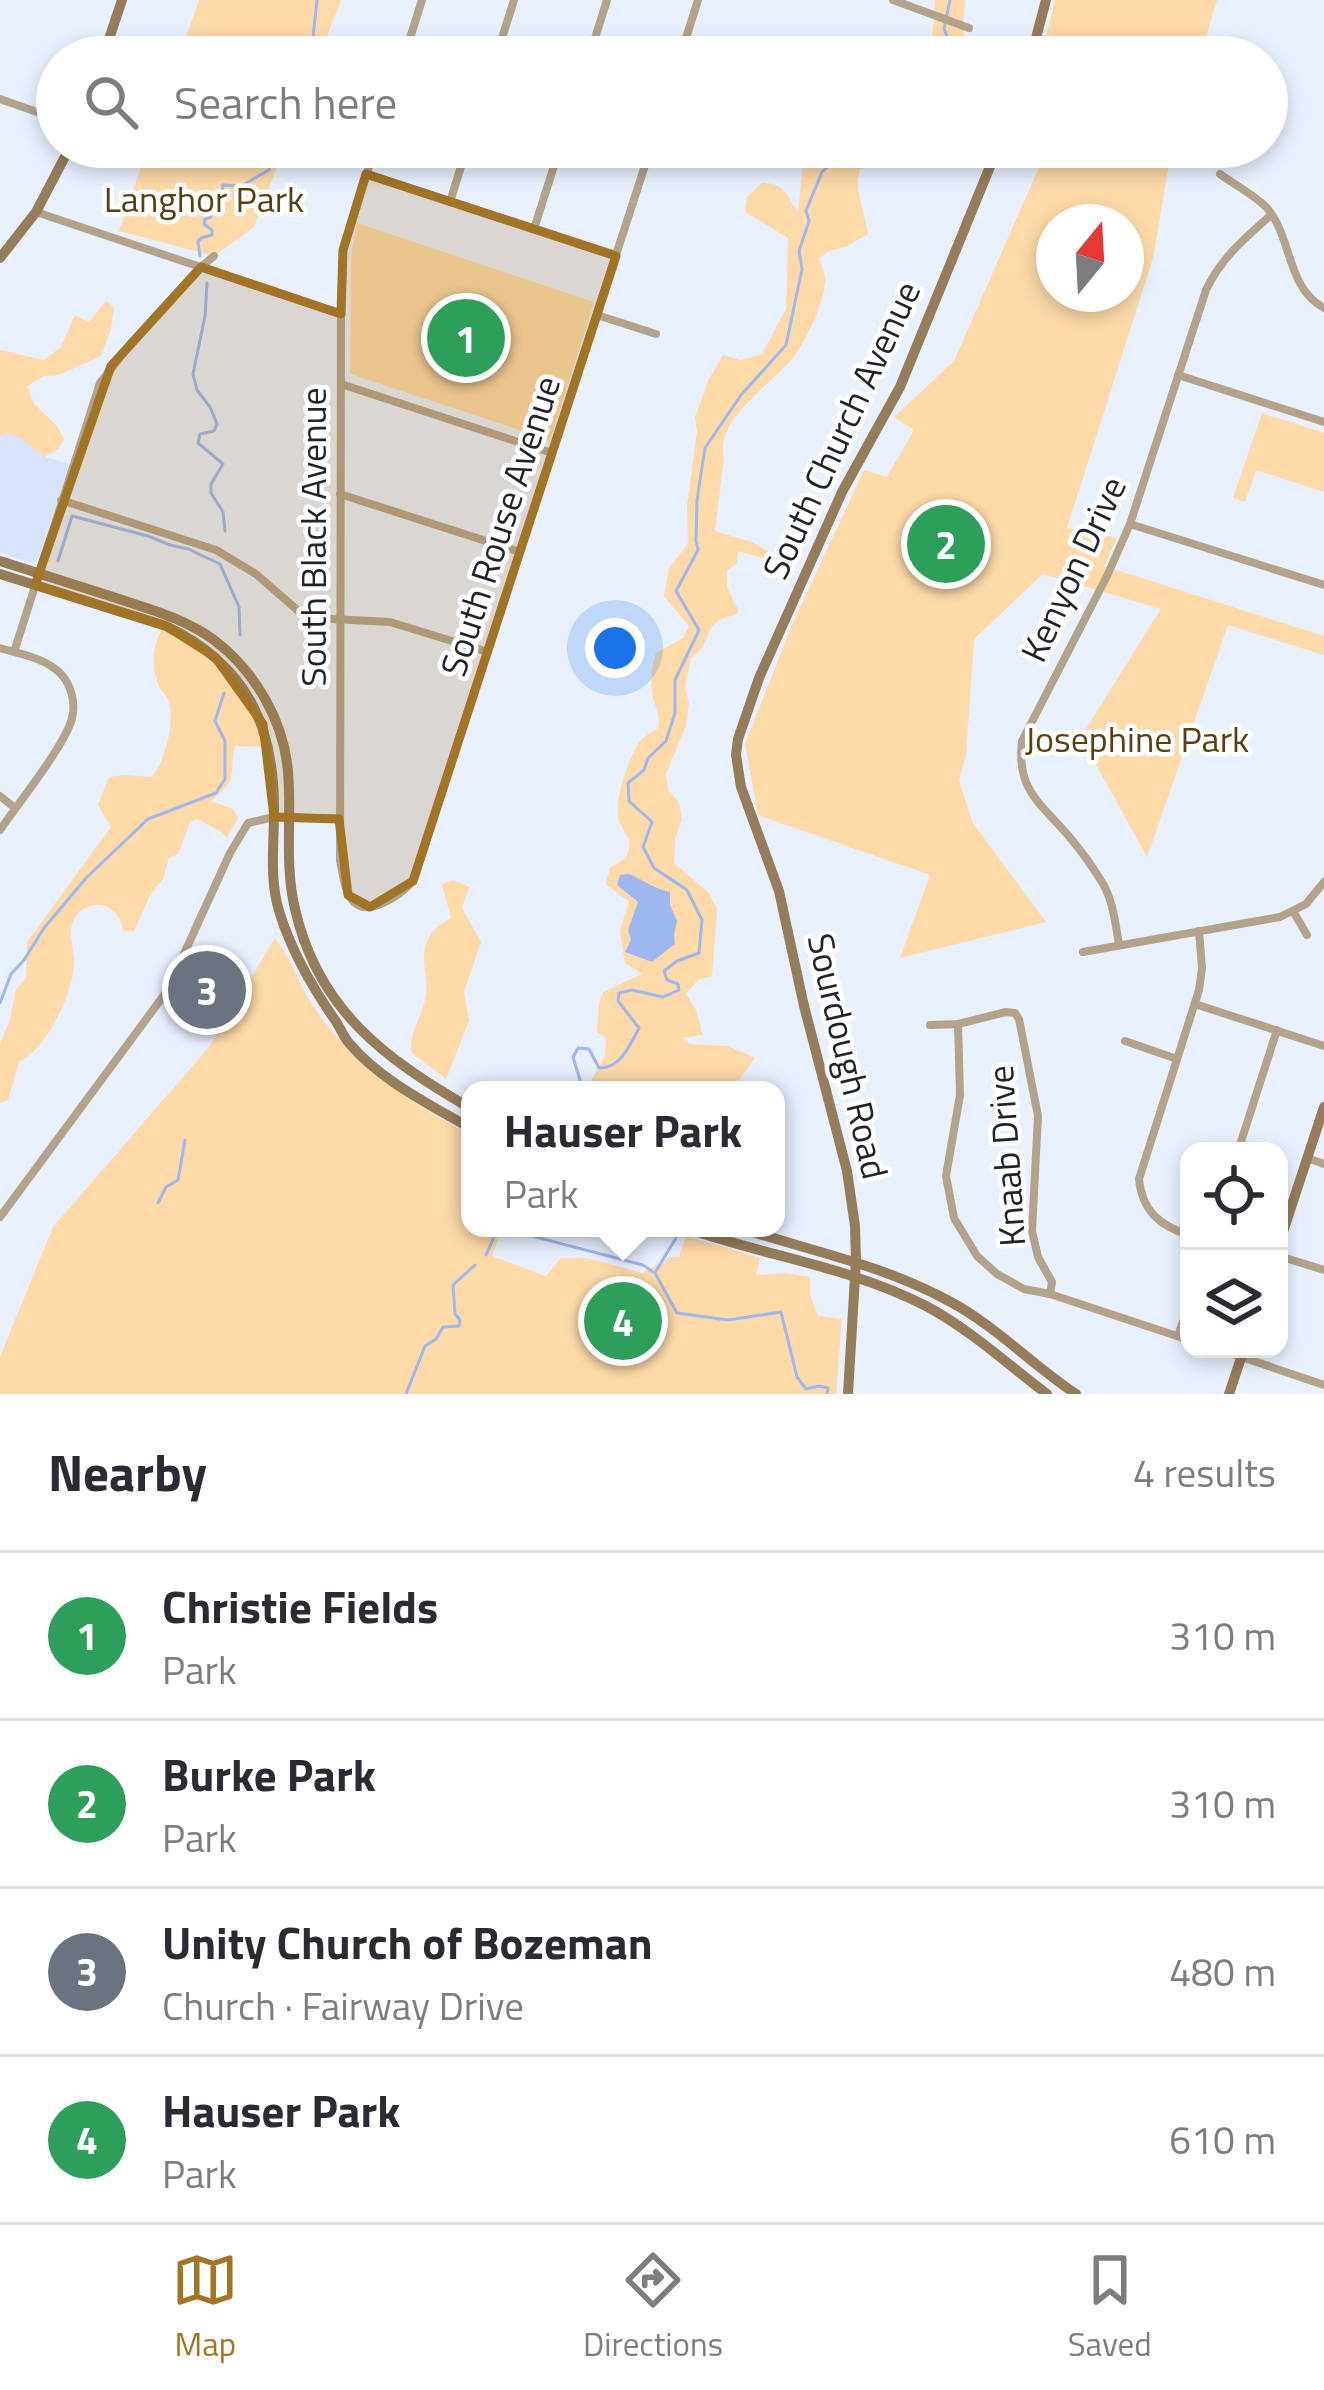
<!DOCTYPE html>
<html lang="en">
<head>
<meta charset="utf-8">
<style>
  :root { --surface:#fff; --page:#f7f7f7; --text:#2b2b33; --muted:#7c7c81; --line:#e1e1e2; --accent:#a27426 }
  body { margin:0; font-family:"Titillium Web",sans-serif; background:var(--page); color:var(--text) }
  .controls { position:absolute; right:36px; bottom:36px; display:grid; overflow:hidden; border-radius:24px; box-shadow:0 6px 18px #0003 }
  .controls button { width:108px; height:108px; display:grid; place-items:center; padding:0; border:0; border-bottom:3px solid var(--line); background:var(--surface); color:var(--text); font:60px sans-serif }
  .compass { position:absolute; left:1036px; top:204px; width:108px; height:108px; border-radius:50%; background:var(--surface); box-shadow:0 6px 18px #0003; rotate:18deg }
  .you { position:absolute; left:615px; top:648px; width:42px; height:42px; margin:-30px; border:9px solid #fff; border-radius:50%; background:#1a73e8; box-shadow:0 0 0 18px #1a73e833 }
  .badge { display:grid; place-items:center; width:78px; height:78px; border-radius:50%; background:var(--accent); color:#fff; font-size:39px; font-weight:700 }
  .pin { position:absolute; translate:-50% -50%; border:6px solid #fff; box-shadow:0 3px 12px #0006 }
  .popup { position:absolute; left:461px; top:1081px; width:324px; height:156px; box-sizing:border-box; display:grid; place-content:center; border-radius:24px; background:var(--surface); filter:drop-shadow(0 3px 9px #0005); font-size:39px; white-space:nowrap; color:var(--muted) }
  .popup b { font-size:45px; color:var(--text) }
  .popup::after { content:''; position:absolute; left:50%; top:100%; margin-left:-24px; border:24px solid transparent; border-top-color:var(--surface) }
  .list { margin:0; padding:0; list-style:none }
  h2 { display:flex; justify-content:space-between; align-items:center; height:156px; margin:0; padding:0 48px; font-size:51px }
  h2 small { font-size:39px; font-weight:400; color:var(--muted) }
  .list li { display:grid; grid-template-columns:78px 1fr auto; gap:36px; align-items:center; box-sizing:border-box; height:168px; padding:0 48px; border-top:3px solid var(--line) }
  .list b { display:block; font-size:45px; white-space:nowrap }
  .list p { margin:0; font-size:39px; white-space:nowrap; color:var(--muted) }
  .list em { font-size:39px; font-style:normal; color:var(--muted) }
  .icon { flex:none; width:66px; height:66px; fill:none; stroke:currentColor; stroke-width:2; stroke-linecap:round; stroke-linejoin:round }
  .map { position:relative; flex:none; width:1324px; height:1394px; overflow:hidden }
  .search { position:absolute; background:var(--surface); box-shadow:0 6px 18px #0003; left:36px; right:36px; top:36px; height:132px; display:flex; align-items:center; gap:30px; box-sizing:border-box; padding:0 42px; border-radius:66px; color:var(--muted); font-size:45px }
  .sheet { height:828px; background:var(--surface) }
  nav { display:flex; justify-content:space-around; align-items:center; box-sizing:border-box; height:168px; border-top:3px solid var(--line); background:var(--surface); font-size:33px; color:var(--muted) }
  nav a { display:grid; justify-items:center; gap:6px }
  nav .on { color:var(--accent) }
  .map>svg:first-child { display:block }
</style>
</head>
<body>
<div class="map">
<svg width="1324" height="1394" viewBox="0 0 1324 1394">
  <rect width="100%" height="100%" fill="#e9f0fe"/>
  <path fill="#d8e4fd" d="M 5,432 L 23,440 L 45,457 L 70,464 L 39,559 L 33,563 L 0,553 L 0,438 Z"/>
  <g fill="#fddaa8" fill-rule="evenodd">
    <path d="M 199,0 L 341,0 L 319,57 L 179,57 Z"/>
    <path d="M 935,0 L 965,0 L 963,26 L 966,57 L 931,57 Z"/>
    <path d="M 1055,0 L 1217,0 L 1200,57 L 1041,57 Z"/>
    <path d="M 148,147 L 285,147 L 254,227 L 214,256 L 119,231 Z"/>
    <path d="M 825,147 L 937,147 L 928,157 L 860,169 C 853,190 865,211 868,234 L 847,246 L 827,252 L 819,259 C 821,265 824,271 825,277 C 827,297 807,339 795,355 C 774,383 713,420 724,458 L 715,531 L 752,542 L 770,552 L 763,558 L 738,551 L 737,563 L 727,571 L 727,587 L 739,612 C 730,618 720,617 713,626 C 702,640 710,644 691,658 L 685,688 L 689,703 L 686,726 L 666,774 L 668,790 L 679,802 L 682,819 L 675,840 L 674,863 L 708,892 L 717,909 L 712,976 L 698,980 L 686,994 L 696,1010 L 703,1035 L 683,1038 L 689,1044 L 728,1046 L 755,1058 L 739,1080 L 738,1090 L 593,1090 L 591,1081 L 605,1055 L 606,1038 L 597,1032 L 599,1004 L 603,992 L 642,974 L 625,963 L 620,930 L 629,902 L 606,884 L 610,868 C 618,863 628,859 629,848 C 631,838 623,831 619,821 C 613,803 629,754 642,739 C 645,736 654,731 658,728 C 661,714 656,710 653,697 C 650,682 651,667 656,653 L 683,638 L 689,626 L 664,596 L 669,568 L 688,544 L 687,507 L 697,431 L 695,417 L 708,381 L 723,355 L 741,360 L 762,354 L 786,309 L 788,238 L 745,212 L 747,197 L 762,183 C 787,184 785,194 798,212 L 804,154 Z"/>
    <path d="M 1048,147 L 1172,147 L 1153,258 L 1067,528 L 1117,538 L 1104,566 L 1324,636 L 1324,655 L 1228,625 L 1147,857 L 1081,737 L 1161,609 L 1043,574 L 974,639 L 966,755 L 959,780 L 972,822 L 1046,922 L 900,958 L 930,875 L 758,815 L 745,744 L 792,625 L 864,470 L 887,477 L 914,430 L 894,417 L 954,361 ZM 1054,222 L 1126,222 L 1126,294 L 1054,294 Z"/>
    <path d="M 357,223 L 594,302 L 550,440 L 350,374 L 351,257 Z"/>
    <path d="M 106,301 L 114,307 L 111,329 L 101,356 L 59,375 L 44,376 L 27,386 L 34,404 L 57,426 L 64,439 L 58,449 L 45,457 L 23,440 L 6,432 L 0,438 L 0,350 L 44,360 L 61,347 L 75,315 L 89,322 Z"/>
    <path d="M 1262,413 L 1324,433 L 1324,492 L 1256,470 L 1245,502 L 1233,498 Z"/>
    <path d="M 162,630 C 173,635 187,639 196,647 C 231,671 252,708 265,747 L 235,746 C 228,778 240,776 211,801 L 233,809 L 238,818 L 227,838 L 220,831 L 197,819 L 190,822 L 178,854 L 169,858 L 163,879 L 150,895 L 134,931 L 123,931 C 121,905 92,895 76,916 C 65,931 75,948 74,964 C 72,995 47,1048 19,1062 L 8,1100 L 0,1103 L 0,1044 L 10,1020 L 16,989 L 26,978 L 27,942 L 111,827 L 98,805 L 109,777 L 124,775 L 152,777 C 165,759 175,725 169,702 C 166,692 164,696 159,686 C 151,669 152,645 162,630 Z"/>
    <path d="M 453,880 L 469,887 L 462,908 L 481,942 L 464,992 L 469,1021 L 446,1079 L 412,1053 C 408,1033 423,1016 426,996 C 429,972 418,961 429,937 C 434,927 442,924 451,918 L 442,884 Z"/>
    <path d="M 275,938 C 291,957 298,983 312,1004 C 353,1067 406,1099 470,1135 L 470,1228 L 502,1228 L 492,1256 L 546,1276 L 561,1258 L 588,1258 L 642,1273 L 670,1257 L 679,1257 L 686,1236 L 760,1258 L 756,1275 L 786,1273 L 810,1277 L 810,1295 L 818,1316 L 842,1319 L 836,1394 L 0,1394 L 0,1357 L 53,1227 L 210,1046 Z"/>
  </g>
  <path fill="#9db8f1" d="M 629,874 C 644,880 654,889 670,892 L 670,905 L 677,921 L 674,935 L 675,944 L 652,962 L 625,952 L 631,940 L 628,930 L 638,902 L 617,885 L 620,875 Z"/>
  <g fill="none" stroke-linecap="round" stroke-linejoin="round">
    <g stroke="#9db8f1" stroke-width="3">
      <path d="M 950,0 L 944,29 L 955,57"/>
      <path d="M 299,57 L 313,37 L 317,0"/>
      <path d="M 200,256 L 198,242 L 201,238 L 212,235 L 212,230 L 204,224 L 205,219 L 211,217 L 210,209 L 217,206 L 219,200 L 217,195 L 222,191 L 223,185 L 241,186 L 269,170 L 270,166 L 258,152 L 258,147"/>
      <path d="M 207,283 L 205,316 L 193,374 L 197,390 L 210,407 L 217,424 L 214,431 L 200,434 L 198,443 L 223,464 L 211,484 L 211,493 L 223,512 L 225,531"/>
      <path d="M 58,561 L 72,516 L 148,536 L 170,545 L 188,549 L 220,564 L 239,607 L 240,635"/>
      <path d="M 0,1003 L 11,974 L 24,960 L 44,928 L 87,877 L 148,819 L 216,793 L 225,779 L 225,741 L 215,721 L 224,693"/>
      <path d="M 583,1090 L 573,1057 L 578,1048 L 589,1049 L 599,1068 C 621,1068 630,1045 639,1028 L 618,1001 L 619,993 L 632,990 L 663,997 L 679,990 L 678,984 L 667,980 L 664,971 L 677,961 L 699,953 L 702,920 L 687,890 L 654,868 L 643,847 L 652,822 L 629,801 L 628,783 L 644,770 L 648,758 L 666,741 L 675,713 L 675,680 L 699,630 L 676,591 L 698,550 L 696,541 L 697,500 L 705,448 L 741,395 L 786,345 L 802,269 L 799,251 L 809,221 L 806,211 L 822,172 L 848,148 L 877,147"/>
      <path d="M 158,1203 L 166,1187 L 178,1180 L 185,1140"/>
      <path d="M 501,1228 L 643,1265 L 653,1272"/>
      <path d="M 486,1255 L 498,1228"/>
      <path d="M 656,1271 L 676,1238"/>
      <path d="M 655,1273 L 677,1313 L 728,1320 L 781,1312 L 797,1377 L 806,1389 L 819,1386 L 828,1388 L 827,1394"/>
      <path d="M 406,1394 L 425,1346 L 436,1339 L 443,1327 L 459,1326 L 460,1320 L 455,1314 L 453,1285 L 475,1265"/>
    </g>
    <g stroke="#b4a38b" stroke-width="8">
      <path d="M 893,0 L 969,28"/>
      <path d="M 404,57 L 422,0"/>
      <path d="M 496,57 L 514,0"/>
      <path d="M 589,57 L 607,0"/>
      <path d="M 680,57 L 698,0"/>
      <path d="M 0,99 L 57,119"/>
      <path d="M 375,147 L 343,250 L 341,314 L 340,861 C 343,873 344,890 352,900 C 367,919 401,895 413,881 L 651,147"/>
      <path d="M 366,174 L 616,255"/>
      <path d="M 1220,174 C 1236,186 1254,194 1267,208 C 1293,239 1286,287 1324,308"/>
      <path d="M 450,202 L 467,147"/>
      <path d="M 36,212 L 341,314"/>
      <path d="M 534,229 L 560,147"/>
      <path d="M 597,315 L 656,334"/>
      <path d="M 1178,375 L 1324,422"/>
      <path d="M 341,384 L 552,453"/>
      <path d="M 340,494 L 520,552"/>
      <path d="M 61,500 L 216,550 L 256,574 L 303,615 L 312,618 L 390,622 L 488,652"/>
      <path d="M 1130,524 L 1324,585"/>
      <path d="M 0,648 C 20,654 46,658 61,674 C 71,685 76,703 72,718 C 66,744 17,805 0,830"/>
      <path d="M 14,652 L 100,383 L 132,342 L 201,267 L 214,256"/>
      <path d="M 0,796 L 15,808"/>
      <path d="M 1293,911 L 1307,935"/>
      <path d="M 1119,944 C 1115,922 1113,898 1100,879 C 1092,866 1082,852 1072,840 C 1043,804 1016,793 1022,741 L 1107,576 L 1130,524 L 1206,290 C 1221,258 1245,238 1271,215"/>
      <path d="M 1083,952 L 1280,917 L 1306,904 L 1324,882"/>
      <path d="M 1195,1004 L 1324,1046"/>
      <path d="M 958,1024 L 960,1095 L 946,1176 L 954,1218 L 977,1256 L 997,1274 L 1024,1289 L 1050,1294 L 1189,1340"/>
      <path d="M 930,1025 L 958,1024 L 1006,1012 L 1015,1013 L 1019,1019 L 1038,1116 L 1032,1231 L 1038,1257 L 1052,1282 L 1050,1294"/>
      <path d="M 1125,1041 L 1177,1059"/>
      <path d="M 1238,1151 L 1277,1030"/>
      <path d="M 1307,1158 L 1324,1164"/>
      <path d="M 0,1217 L 167,991 L 230,853 L 248,823 L 274,817 L 339,819"/>
      <path d="M 1189,1235 C 1160,1226 1142,1211 1139,1179 L 1199,990 L 1202,968 L 1199,931"/>
      <path d="M 1279,1256 L 1324,1270"/>
      <path d="M 1178,1336 L 1189,1304"/>
      <path d="M 1218,1349 L 1324,1385"/>
    </g>
    <g stroke="#967d59" stroke-width="10">
      <path d="M 103,57 L 122,0"/>
      <path d="M 1031,57 L 1046,0"/>
      <path d="M 0,258 L 36,212 L 70,147"/>
      <path d="M 0,561 C 38,573 76,585 113,597 C 149,609 184,618 214,640 C 255,671 284,721 288,772 C 292,818 284,863 295,909 C 318,1010 385,1059 470,1108"/>
      <path d="M 0,574 L 166,626 C 247,665 275,726 274,813 C 274,846 269,881 280,914 C 292,952 312,987 335,1020 C 340,1027 343,1036 349,1043 C 380,1080 429,1104 470,1128"/>
      <path d="M 686,1228 C 765,1256 851,1267 926,1306 C 971,1330 1007,1364 1047,1394"/>
      <path d="M 740,1228 C 811,1251 883,1265 949,1301 C 996,1326 1032,1365 1076,1394"/>
      <path d="M 1279,1244 L 1324,1107"/>
      <path d="M 848,1394 L 856,1260 L 855,1226 L 847,1171 L 804,1006 L 779,891 L 741,787 L 736,755 L 738,739 L 759,678 L 842,492 L 900,387 L 998,147"/>
      <path d="M 1229,1394 L 1244,1349"/>
    </g>
  </g>
  <path fill="#a27426" fill-opacity="0.2" stroke="#a27426" stroke-width="9" stroke-linejoin="round" d="M 366,174 L 616,256 L 413,881 L 370,907 L 348,895 L 339,819 L 274,817 L 263,724 L 215,657 L 166,626 L 35,585 L 111,366 L 201,267 L 341,314 L 343,250 Z"/>
  <g text-anchor="middle" stroke-width="9" stroke-linejoin="round" paint-order="stroke">
    <g font-size="36" fill="#583e10" stroke="#fff">
      <text x="204" y="212">Langhor Park</text>
      <text x="1137" y="752">Josephine Park</text>
    </g>
    <g font-size="36" fill="#20232a" stroke="#fff">
      <text transform="translate(841 430) rotate(-65)" y="13">South Church Avenue</text>
      <text transform="translate(500 526) rotate(-72)" y="13">South Rouse Avenue</text>
      <text transform="translate(313 537) rotate(-90)" y="13">South Black Avenue</text>
      <text transform="translate(1073 569) rotate(-65)" y="13">Kenyon Drive</text>
      <text transform="translate(848 1056) rotate(77)" y="13">Sourdough Road</text>
      <text transform="translate(1006 1156) rotate(-94)" y="13">Knaab Drive</text>
    </g>
  </g>
</svg>
<div class="controls">
<button><svg class="icon" aria-label="locate" viewBox="0 0 24 24"><circle cx="12" cy="12" r="6"/><path d="M12 2v4M12 18v4M2 12h4M18 12h4"/></svg></button>
<button><svg class="icon" aria-label="layers" viewBox="0 0 24 24"><path d="M12 4l9 5-9 5-9-5zM3 14l9 5 9-5"/></svg></button>
</div>
<svg class="compass" viewBox="-18 -18 36 36"><path d="M0-13l5 13h-10z" fill="#e53935"/><path d="M0 13l5-13h-10z" fill="#7c7c81"/></svg>
<div class="you"></div>
<div class="pin badge" style="left:466px;top:338px;background:#2e9e5b">1</div>
<div class="pin badge" style="left:946px;top:544px;background:#2e9e5b">2</div>
<div class="pin badge" style="left:207px;top:990px;background:#6b7280">3</div>
<div class="pin badge" style="left:623px;top:1321px;background:#2e9e5b">4</div>
<div class="popup"><b>Hauser Park</b>Park</div>
<div class="search"><svg class="icon" aria-label="search" viewBox="0 0 24 24"><circle cx="10" cy="10" r="6"/><path d="M15 15l6 6"/></svg>Search here</div>
</div>
<section class="sheet">
<h2>Nearby<small>4 results</small></h2>
<ul class="list">
<li><span class="badge" style="background:#2e9e5b">1</span><div><b>Christie Fields</b><p>Park</p></div><em>310 m</em></li>
<li><span class="badge" style="background:#2e9e5b">2</span><div><b>Burke Park</b><p>Park</p></div><em>310 m</em></li>
<li><span class="badge" style="background:#6b7280">3</span><div><b>Unity Church of Bozeman</b><p>Church · Fairway Drive</p></div><em>480 m</em></li>
<li><span class="badge" style="background:#2e9e5b">4</span><div><b>Hauser Park</b><p>Park</p></div><em>610 m</em></li>
</ul>
</section>
<nav>
<a class="on"><svg class="icon" aria-label="map" viewBox="0 0 24 24"><path d="M3 6l6-2 6 2 6-2v14l-6 2-6-2-6 2zM9 4v14M15 6v14"/></svg>Map</a>
<a><svg class="icon" aria-label="directions" viewBox="0 0 24 24"><path d="M12 3l9 9-9 9-9-9zM9 14v-3h6M13 9l2 2-2 2"/></svg>Directions</a>
<a><svg class="icon" aria-label="saved" viewBox="0 0 24 24"><path d="M7 4h10v16l-5-4-5 4z"/></svg>Saved</a>
</nav>
</body>
</html>
